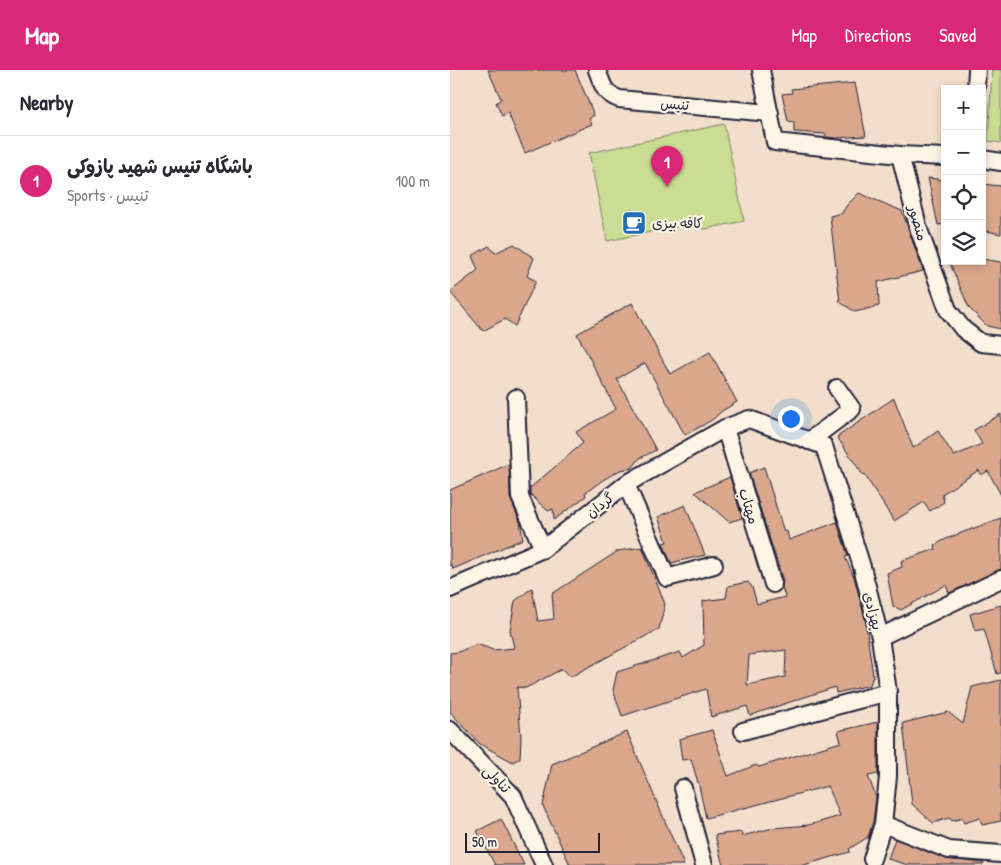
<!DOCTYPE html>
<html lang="en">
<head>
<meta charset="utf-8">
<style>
  :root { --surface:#fff; --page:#f7f7f7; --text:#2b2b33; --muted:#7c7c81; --line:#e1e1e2; --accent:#db2777 }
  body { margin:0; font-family:"Patrick Hand","Playpen Sans Arabic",sans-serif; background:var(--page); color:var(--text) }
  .controls { position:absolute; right:15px; top:15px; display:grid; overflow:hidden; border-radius:0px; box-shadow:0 2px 8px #0003 }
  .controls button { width:45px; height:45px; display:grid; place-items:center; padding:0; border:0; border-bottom:1px solid var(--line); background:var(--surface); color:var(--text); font:25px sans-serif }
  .scale { position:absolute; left:15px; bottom:12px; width:135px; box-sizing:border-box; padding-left:5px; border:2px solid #22223b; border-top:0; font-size:14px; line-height:18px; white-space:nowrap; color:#22223b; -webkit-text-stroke:4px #fcf5e5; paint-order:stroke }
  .you { position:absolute; left:340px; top:348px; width:18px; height:18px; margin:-12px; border:4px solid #fff; border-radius:50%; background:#1a73e8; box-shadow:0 0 0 8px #1a73e833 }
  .badge { display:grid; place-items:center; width:32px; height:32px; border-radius:50%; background:var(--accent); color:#fff; font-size:16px; font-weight:700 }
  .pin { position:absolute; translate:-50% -41px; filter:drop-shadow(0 1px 2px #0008) }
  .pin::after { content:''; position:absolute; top:26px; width:18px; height:15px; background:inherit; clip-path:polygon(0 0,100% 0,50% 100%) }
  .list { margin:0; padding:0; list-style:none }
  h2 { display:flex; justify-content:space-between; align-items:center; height:65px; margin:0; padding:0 20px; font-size:21px }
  h2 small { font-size:16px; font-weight:400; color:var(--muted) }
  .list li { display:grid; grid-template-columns:32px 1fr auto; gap:15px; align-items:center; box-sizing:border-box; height:90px; padding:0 20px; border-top:1px solid var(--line) }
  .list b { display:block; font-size:19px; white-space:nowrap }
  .list p { margin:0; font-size:16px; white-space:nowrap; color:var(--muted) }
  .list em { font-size:16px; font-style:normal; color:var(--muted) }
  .icon { flex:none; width:28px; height:28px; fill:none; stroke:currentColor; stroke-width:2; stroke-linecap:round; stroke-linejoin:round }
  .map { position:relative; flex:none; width:551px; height:795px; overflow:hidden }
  header { display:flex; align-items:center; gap:30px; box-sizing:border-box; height:70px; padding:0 25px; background:var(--accent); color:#fff }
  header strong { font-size:24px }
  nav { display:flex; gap:28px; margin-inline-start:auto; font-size:18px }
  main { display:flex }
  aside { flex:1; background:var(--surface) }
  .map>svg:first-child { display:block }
</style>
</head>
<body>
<header>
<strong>Map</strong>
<nav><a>Map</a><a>Directions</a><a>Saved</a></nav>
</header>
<main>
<aside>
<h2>Nearby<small></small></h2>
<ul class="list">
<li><span class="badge">1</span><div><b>باشگاه تنیس شهید پازوکی</b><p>Sports · تنیس</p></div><em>100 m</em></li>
</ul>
</aside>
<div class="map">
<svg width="551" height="795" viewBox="0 0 551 795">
  <rect width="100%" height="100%" fill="#f2decb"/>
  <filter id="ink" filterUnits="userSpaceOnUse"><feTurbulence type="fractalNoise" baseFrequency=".02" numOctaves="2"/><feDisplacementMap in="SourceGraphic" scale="10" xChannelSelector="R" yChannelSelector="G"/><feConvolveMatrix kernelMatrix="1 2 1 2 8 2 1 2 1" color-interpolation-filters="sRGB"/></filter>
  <g filter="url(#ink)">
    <g fill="#cbdd92" stroke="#768066">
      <path d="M 542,0 L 551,0 L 551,73 L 538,71 Z"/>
      <path d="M 274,54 L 294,151 L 255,159 L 239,154 L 157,171 L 139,83 Z"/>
    </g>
    <g fill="#daa78d" stroke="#22223b" fill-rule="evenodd">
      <path d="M 38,0 L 125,0 L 144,45 L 139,49 L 142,54 L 75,83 L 58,43 L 52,46 L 46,33 L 51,29 Z"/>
      <path d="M 405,13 L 416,66 L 386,68 L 376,67 L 376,64 L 344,62 L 344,52 L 338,51 L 332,24 L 342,23 L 341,19 Z"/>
      <path d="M 478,108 L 495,110 L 495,154 L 488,155 Z"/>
      <path d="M 532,114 L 551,116 L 551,164 L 532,160 Z"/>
      <path d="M 409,123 L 452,141 L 473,201 L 428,212 L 429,236 L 405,242 L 390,232 L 380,146 L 392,143 L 397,135 Z"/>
      <path d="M 64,174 L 84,188 L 77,206 L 86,211 L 65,256 L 55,249 L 33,261 L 0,222 L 28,200 L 22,186 L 39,176 L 45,183 Z"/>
      <path d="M 532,189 L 551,192 L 551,259 L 537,256 L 519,238 L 499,191 L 532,191 Z"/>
      <path d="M 182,233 L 220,304 L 260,282 L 287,332 L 272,341 L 262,350 L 235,365 L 195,293 L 167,309 L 206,380 L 190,388 L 182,398 L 170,400 L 153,410 L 135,423 L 136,426 L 104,450 L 103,439 L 98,441 L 80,424 L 80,418 L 133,373 L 126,362 L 166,339 L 127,264 Z"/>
      <path d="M 444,328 L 463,378 L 488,361 L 504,386 L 532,374 L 524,360 L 551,344 L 551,425 L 538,401 L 531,405 L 529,400 L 492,424 L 494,432 L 480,441 L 474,432 L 444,451 L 414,404 L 413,405 L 387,367 Z"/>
      <path d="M 59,394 L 60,428 L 70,452 L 73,469 L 3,499 L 2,495 L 0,496 L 0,420 Z"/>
      <path d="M 314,397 L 334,462 L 337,461 L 339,470 L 387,452 L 398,486 L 395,487 L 404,507 L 415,549 L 423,606 L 420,615 L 386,623 L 385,617 L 310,642 L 300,646 L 297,636 L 261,647 L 256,619 L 172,646 L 163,620 L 167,602 L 230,582 L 233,588 L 254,575 L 253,531 L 276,528 L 278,516 L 298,512 L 302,517 L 307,534 L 335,527 L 332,517 L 333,511 L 299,403 ZM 336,580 L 335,607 L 297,615 L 299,585 Z"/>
      <path d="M 280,407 L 292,448 L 279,452 L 245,422 Z"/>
      <path d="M 235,435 L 255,485 L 221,493 L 213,473 L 217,472 L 208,447 Z"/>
      <path d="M 551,448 L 551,499 L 499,523 L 496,515 L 451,540 L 443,536 L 437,503 L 452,497 L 451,491 L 486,479 L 485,475 L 498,468 Z"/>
      <path d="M 192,477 L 215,534 L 209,559 L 120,607 L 112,599 L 76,618 L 67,617 L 71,668 L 70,688 L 63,692 L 30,674 L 0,642 L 0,583 L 8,582 L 27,574 L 43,580 L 64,578 L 60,560 L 65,531 L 82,518 L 88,551 L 104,549 L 102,524 L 168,481 Z"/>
      <path d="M 551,535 L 551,603 L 547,604 L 534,559 L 525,561 L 520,544 Z"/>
      <path d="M 551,610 L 551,751 L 532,755 L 530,748 L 514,753 L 512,748 L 502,751 L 499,748 L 483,753 L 462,734 L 453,653 L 498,642 L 513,654 L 522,617 Z"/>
      <path d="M 428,652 L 428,704 L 418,706 L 426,727 L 423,752 L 418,767 L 399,779 L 400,782 L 354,795 L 273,795 L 265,765 L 291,762 L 292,766 L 323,758 L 359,755 L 390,746 L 378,716 L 256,748 L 249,716 L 241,689 L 232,690 L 229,669 L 262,660 L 278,706 L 306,695 L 309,697 L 391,672 L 388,661 Z"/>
      <path d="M 177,662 L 223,770 L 234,795 L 120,795 L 93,736 L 102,694 Z"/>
      <path d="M 51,749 L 74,795 L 45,795 L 27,761 Z"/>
      <path d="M 445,769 L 496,789 L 534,793 L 533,795 L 458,795 L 438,789 Z"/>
    </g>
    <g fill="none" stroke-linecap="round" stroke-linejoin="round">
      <defs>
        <g id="street">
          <path d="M 147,0 C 153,15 153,23 169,29 L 320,43"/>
          <path d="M 311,0 L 325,72 L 450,85 L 495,87"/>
          <path d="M 526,19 L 527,0"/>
          <path d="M 450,85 L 469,160 L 498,240 L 513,259 L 531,273 L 551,275"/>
          <path d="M 532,89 L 551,92"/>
          <path d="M 66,328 L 70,427 L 93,479"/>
          <path d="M 275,358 L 323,514"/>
          <path d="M 359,371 L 402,339 L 387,318"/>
          <path d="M 176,414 L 217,508 L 264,495"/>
          <path d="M 0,519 L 93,479 L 176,414 L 275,358 L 299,349 L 374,376 L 412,497 L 430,567 L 438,622 L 438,707 L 433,754 L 422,789"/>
          <path d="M 430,567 L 551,509"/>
          <path d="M 0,660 L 63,726 L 94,795"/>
          <path d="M 293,661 L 438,622"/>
          <path d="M 233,718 L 254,795"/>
          <path d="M 433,754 L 499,780 L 551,784"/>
        </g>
      </defs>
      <use href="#street" stroke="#22223b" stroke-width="20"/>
      <use href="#street" stroke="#fcf5e5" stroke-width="16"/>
    </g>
  </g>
  <defs>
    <symbol id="cafe-square" viewBox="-11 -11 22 22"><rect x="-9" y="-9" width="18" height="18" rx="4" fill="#1f6fb2" stroke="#fcf5e5"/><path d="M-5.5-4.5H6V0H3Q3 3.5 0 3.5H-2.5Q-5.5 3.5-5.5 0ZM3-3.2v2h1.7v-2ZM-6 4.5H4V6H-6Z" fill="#fff"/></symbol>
  </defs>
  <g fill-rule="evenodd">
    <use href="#cafe-square" x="170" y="139" width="28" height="28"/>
  </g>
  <g text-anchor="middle" stroke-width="4.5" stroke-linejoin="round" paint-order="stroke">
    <g font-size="14" fill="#22223b" stroke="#fcf5e5">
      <text transform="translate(225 34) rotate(5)" y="5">تنیس</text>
      <text transform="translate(468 153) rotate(74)" y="5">منصور</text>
      <text transform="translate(150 435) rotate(-38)" y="5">گردان</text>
      <text transform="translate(299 436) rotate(73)" y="5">مهتاب</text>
      <text transform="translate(423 541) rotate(75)" y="5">بهزادی</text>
      <text transform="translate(47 709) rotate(46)" y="5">تناولی</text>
    </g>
    <g font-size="14" fill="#22223b" stroke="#fcf5e5" text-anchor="start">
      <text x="202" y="158">کافه بیزی</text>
    </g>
  </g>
</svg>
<div class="controls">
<button>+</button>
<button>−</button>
<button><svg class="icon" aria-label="locate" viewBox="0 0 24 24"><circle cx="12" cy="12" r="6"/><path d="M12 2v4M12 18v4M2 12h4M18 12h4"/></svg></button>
<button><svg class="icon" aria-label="layers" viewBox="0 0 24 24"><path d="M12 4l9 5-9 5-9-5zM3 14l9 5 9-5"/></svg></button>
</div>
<div class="scale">50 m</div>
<div class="you"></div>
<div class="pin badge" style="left:217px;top:117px">1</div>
</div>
</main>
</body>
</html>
